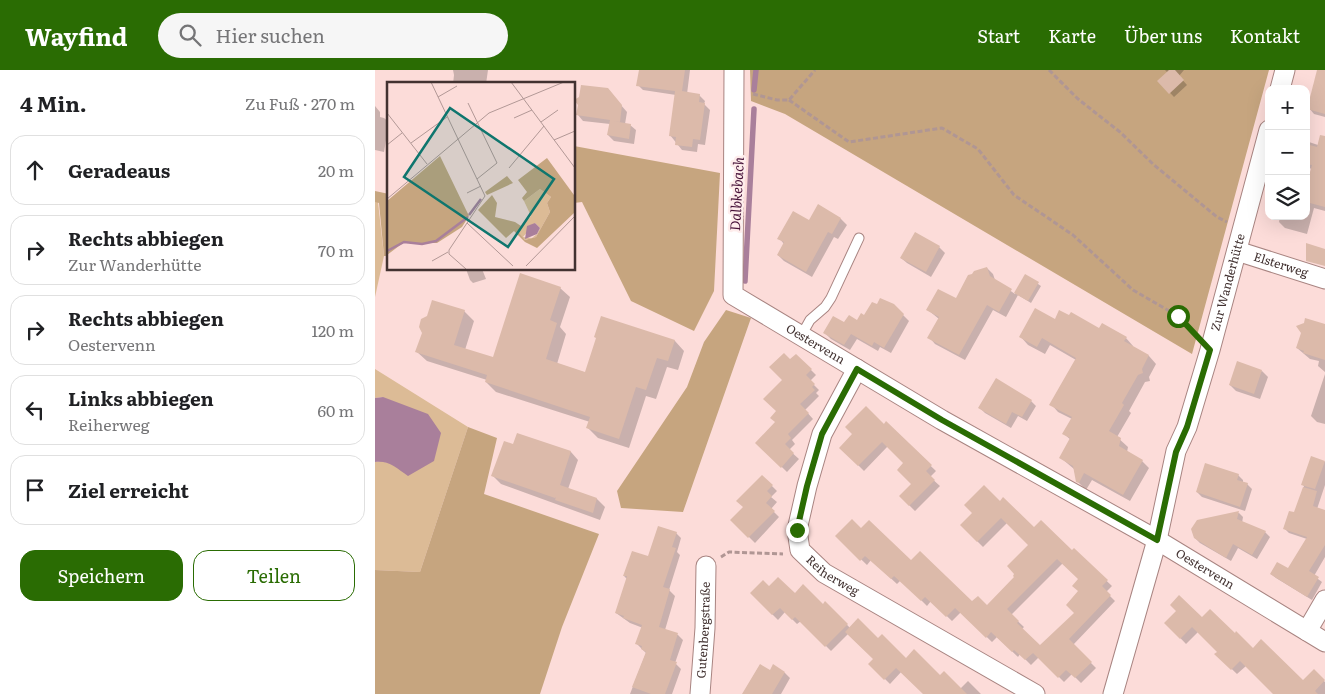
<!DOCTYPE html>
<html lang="de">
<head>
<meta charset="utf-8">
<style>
  :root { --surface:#fff; --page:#f6f6f6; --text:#202124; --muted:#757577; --line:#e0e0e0; --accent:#2a6c03 }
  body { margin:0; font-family:Literata,serif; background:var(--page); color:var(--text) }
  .controls { position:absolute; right:15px; top:15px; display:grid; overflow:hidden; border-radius:10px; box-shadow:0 5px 20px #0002 }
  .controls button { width:45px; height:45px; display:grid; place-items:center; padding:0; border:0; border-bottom:1px solid var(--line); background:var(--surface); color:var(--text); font:25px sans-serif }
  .stop { position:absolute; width:15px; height:15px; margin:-11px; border:4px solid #2a6c03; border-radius:50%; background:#fff }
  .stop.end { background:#2a6c03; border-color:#fff; box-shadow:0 1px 5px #0008 }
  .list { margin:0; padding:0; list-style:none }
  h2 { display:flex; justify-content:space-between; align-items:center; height:65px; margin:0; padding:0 20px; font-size:21px }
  h2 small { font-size:16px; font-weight:400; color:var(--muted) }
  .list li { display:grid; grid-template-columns:32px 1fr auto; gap:15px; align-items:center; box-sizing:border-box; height:70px; margin:0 10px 10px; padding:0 10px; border:1px solid var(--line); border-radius:15px }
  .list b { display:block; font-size:19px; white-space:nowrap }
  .list p { margin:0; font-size:16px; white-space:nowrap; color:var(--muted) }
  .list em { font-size:16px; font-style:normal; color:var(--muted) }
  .actions { display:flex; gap:10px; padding:15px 20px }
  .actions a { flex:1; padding:11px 0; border:1px solid var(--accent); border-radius:15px; text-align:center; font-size:18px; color:var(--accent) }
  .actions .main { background:var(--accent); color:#fff }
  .icon { flex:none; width:28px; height:28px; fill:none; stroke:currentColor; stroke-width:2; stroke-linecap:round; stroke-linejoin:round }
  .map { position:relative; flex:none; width:950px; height:624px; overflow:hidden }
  header { display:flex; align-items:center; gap:30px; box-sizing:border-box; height:70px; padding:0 25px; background:var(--accent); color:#fff }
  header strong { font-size:24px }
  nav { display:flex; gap:28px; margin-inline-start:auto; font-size:18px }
  .search { width:350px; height:45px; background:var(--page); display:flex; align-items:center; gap:12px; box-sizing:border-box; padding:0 18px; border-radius:28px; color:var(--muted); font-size:19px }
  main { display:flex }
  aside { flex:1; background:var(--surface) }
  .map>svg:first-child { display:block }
</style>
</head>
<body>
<header>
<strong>Wayfind</strong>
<div class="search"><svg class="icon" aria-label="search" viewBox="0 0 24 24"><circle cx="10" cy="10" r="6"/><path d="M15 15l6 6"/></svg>Hier suchen</div>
<nav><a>Start</a><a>Karte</a><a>Über uns</a><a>Kontakt</a></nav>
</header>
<main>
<aside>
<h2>4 Min.<small>Zu Fuß · 270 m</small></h2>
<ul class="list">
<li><svg class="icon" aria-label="ahead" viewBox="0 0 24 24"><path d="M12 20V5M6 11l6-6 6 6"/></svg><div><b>Geradeaus</b></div><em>20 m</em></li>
<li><svg class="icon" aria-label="right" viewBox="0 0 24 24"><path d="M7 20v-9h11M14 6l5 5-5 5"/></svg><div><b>Rechts abbiegen</b><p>Zur Wanderhütte</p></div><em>70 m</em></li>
<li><svg class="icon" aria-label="right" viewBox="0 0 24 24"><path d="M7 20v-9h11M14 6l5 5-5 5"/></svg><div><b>Rechts abbiegen</b><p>Oestervenn</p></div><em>120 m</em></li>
<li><svg class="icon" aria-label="left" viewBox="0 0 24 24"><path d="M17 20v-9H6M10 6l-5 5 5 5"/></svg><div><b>Links abbiegen</b><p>Reiherweg</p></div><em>60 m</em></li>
<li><svg class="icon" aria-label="arrive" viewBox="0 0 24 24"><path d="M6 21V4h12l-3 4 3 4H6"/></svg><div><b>Ziel erreicht</b></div></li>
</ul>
<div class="actions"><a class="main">Speichern</a><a>Teilen</a></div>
</aside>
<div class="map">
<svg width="950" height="624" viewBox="0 0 950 624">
  <rect width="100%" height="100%" fill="#fcdcd9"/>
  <g fill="#dcbb96">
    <path d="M 0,132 L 3,132 L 9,186 L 0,227 Z"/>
    <path d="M 0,299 L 93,357 L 45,502 L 0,500 L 0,392 L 6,391 L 17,394 L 8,327 L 0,328 Z"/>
  </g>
  <g fill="#c6a57f">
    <path d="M 375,0 L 894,0 L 817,284 L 410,44 L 376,31 Z"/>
    <path d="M 199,76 L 345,103 L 339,221 L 319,261 L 256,231 L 207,132 L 199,133 Z"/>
    <path d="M 0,121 L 14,124 L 14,186 L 9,186 L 4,133 L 0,132 Z"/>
    <path d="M 351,240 L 376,248 L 308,442 L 246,438 L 242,421 L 312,317 L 329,272 Z"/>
    <path d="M 93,357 L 122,368 L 109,424 L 224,464 L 187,557 L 165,624 L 0,624 L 0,500 L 45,502 Z"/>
  </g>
  <path fill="#a97f9b" d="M 8,327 L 53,344 L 66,363 L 59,391 L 33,406 C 23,399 14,390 0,392 L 0,328 Z"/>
  <g fill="#0003" fill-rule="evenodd">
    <path d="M 78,0 L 113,0 L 111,14 L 78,14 L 79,5 Z"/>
    <path d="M 265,0 L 315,0 L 312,24 L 324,25 L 330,31 L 329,34 L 335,40 L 330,75 L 323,74 L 322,82 L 307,80 L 295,65 L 301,25 L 268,20 L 263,15 Z"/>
    <path d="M 790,0 L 809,0 L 804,6 L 812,15 L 799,27 L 784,11 L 793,3 Z"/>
    <path d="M 950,2 L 950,47 L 939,44 L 934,38 Z"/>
    <path d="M 238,26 L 252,42 L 250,54 L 255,55 L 261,60 L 259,74 L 239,71 L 233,65 L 235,54 L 208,51 L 203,45 Z"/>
    <path d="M 0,36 L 5,42 L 5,47 L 9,48 L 14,52 L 9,82 L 0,80 Z"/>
    <path d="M 931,71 L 943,75 L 950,81 L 950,141 L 939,138 L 932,164 L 910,158 L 904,152 L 905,146 L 931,146 L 931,119 L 937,99 L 931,97 Z"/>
    <path d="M 443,136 L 466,149 L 472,155 L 463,169 L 459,167 L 437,207 L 409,191 L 403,185 L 409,174 L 404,168 L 434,152 Z"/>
    <path d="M 540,164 L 564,177 L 570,183 L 556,207 L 532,193 L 526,188 Z"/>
    <path d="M 612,198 L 618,204 L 620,210 L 640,224 L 651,206 L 666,216 L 656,233 L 643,225 L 631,247 L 618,240 L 590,290 L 560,274 L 554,267 L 564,249 L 553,240 L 581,230 Z"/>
    <path d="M 91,199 L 107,199 L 111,209 L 98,213 L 95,210 Z"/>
    <path d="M 185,218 L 195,227 L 185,257 L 191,264 L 182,294 L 211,303 L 222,268 L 227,248 L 300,271 L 309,281 L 303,300 L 292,297 L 281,329 L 271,326 L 254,378 L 223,368 L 213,358 L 215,352 L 121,322 L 111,312 L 112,310 L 52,291 L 42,282 L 89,241 L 99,251 L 90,280 L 119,289 Z"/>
    <path d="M 518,235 L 534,251 L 516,283 L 505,277 L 503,281 L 482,269 L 475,280 L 456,269 L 450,263 L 470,254 L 483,252 L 502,236 Z"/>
    <path d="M 680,251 L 725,260 L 751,268 L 758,276 L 757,277 L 774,286 L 781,294 L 774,307 L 775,311 L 770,312 L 754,341 L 756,343 L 742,367 L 753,377 L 752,382 L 767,391 L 774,398 L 755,431 L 717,410 L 711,420 L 702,411 L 699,399 L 686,388 L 696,370 L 689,364 L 697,349 L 683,342 L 676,334 L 701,290 L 675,275 L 670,284 L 653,275 L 646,267 Z"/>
    <path d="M 950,256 L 950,302 L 943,296 L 944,291 L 935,289 L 922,278 Z"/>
    <path d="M 421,285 L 441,305 L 435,311 L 444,320 L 441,323 L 444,326 L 430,340 L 438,349 L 417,370 L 420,374 L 414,380 L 424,389 L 412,402 L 382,373 L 402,352 L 409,310 L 415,291 Z"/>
    <path d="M 887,301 L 893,307 L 885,329 L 861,321 L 855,315 Z"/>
    <path d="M 950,304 L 950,354 L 942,352 L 936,346 Z"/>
    <path d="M 656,331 L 661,336 L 652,351 L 643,346 L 636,358 L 610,343 L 605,338 Z"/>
    <path d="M 511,353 L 561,401 L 555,407 L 565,416 L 540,441 L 525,426 L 538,414 L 530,393 L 513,376 L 489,401 L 466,378 Z"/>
    <path d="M 139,375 L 196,382 L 203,390 L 193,419 L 222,429 L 230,437 L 225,450 L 126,414 L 118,406 Z"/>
    <path d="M 936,388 L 950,392 L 950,415 L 942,439 L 950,442 L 950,487 L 939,506 L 947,512 L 937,530 L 901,508 L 896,504 L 913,500 L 932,469 L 914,463 L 909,458 L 920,444 L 929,416 L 927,414 Z"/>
    <path d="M 863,405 L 868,410 L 868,413 L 872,414 L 877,419 L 870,441 L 827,427 L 822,422 Z"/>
    <path d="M 387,406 L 402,421 L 396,427 L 402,432 L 396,439 L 404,447 L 380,473 L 357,450 L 370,438 Z"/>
    <path d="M 625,432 L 659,459 L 697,482 L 699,480 L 737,516 L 731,522 L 740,531 L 698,575 L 721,598 L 706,613 L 697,604 L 689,612 L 664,587 L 656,595 L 645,584 L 643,587 L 622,567 L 617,572 L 586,542 L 577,551 L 556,531 L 552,536 L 526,510 L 522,514 L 496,490 L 492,495 L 462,466 L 486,460 L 597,533 L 613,537 L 641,507 L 655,475 L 632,453 L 608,477 L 586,455 ZM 688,493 L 704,509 L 705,521 L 700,543 L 665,577 L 647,559 L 649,557 L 636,545 Z"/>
    <path d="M 864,443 L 868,447 L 867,453 L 890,462 L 895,467 L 882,489 L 863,478 L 856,491 L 825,473 L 820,468 L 823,451 Z"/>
    <path d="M 301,463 L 306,468 L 302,482 L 305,485 L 294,520 L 300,526 L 290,560 L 303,565 L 308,570 L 300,593 L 306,599 L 297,624 L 255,624 L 271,583 L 262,574 L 268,558 L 255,553 L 241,543 L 252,509 L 249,506 L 258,482 L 274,488 Z"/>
    <path d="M 394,518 L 455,537 L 475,558 L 503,570 L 531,589 L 585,619 L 593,611 L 606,624 L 549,624 L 527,601 L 515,614 L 495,594 L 499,589 L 473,564 L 456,581 L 426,551 L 422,554 L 410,542 L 403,550 L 376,523 Z"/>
    <path d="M 827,549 L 928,612 L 939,601 L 950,612 L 950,624 L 900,624 L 871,596 L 862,604 L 841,584 L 843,582 L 823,562 L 811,574 L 791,553 Z"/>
    <path d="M 385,595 L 395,601 L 410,603 L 415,608 L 406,624 L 368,624 Z"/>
  </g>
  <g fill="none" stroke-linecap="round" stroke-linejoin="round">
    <g stroke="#a97f9b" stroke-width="5.5">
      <path d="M 379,20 L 381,0"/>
      <path d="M 370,211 L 379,39"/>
    </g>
  </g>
  <g fill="#dcbaaa" fill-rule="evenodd">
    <path d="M 264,0 L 310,0 L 307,21 L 325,24 L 324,32 L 330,33 L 325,70 L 318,69 L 317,77 L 300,75 L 301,67 L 294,66 L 300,21 L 261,16 Z"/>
    <path d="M 794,0 L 800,0 L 809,10 L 794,24 L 782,11 Z"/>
    <path d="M 942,0 L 950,0 L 950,44 L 932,39 Z"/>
    <path d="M 206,15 L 233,18 L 247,35 L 245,52 L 238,51 L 256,54 L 254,69 L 232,65 L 235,50 L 201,45 L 203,35 L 199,30 L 204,27 Z"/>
    <path d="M 945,65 L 950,66 L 950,137 L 931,132 L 931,116 L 937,95 L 931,94 L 931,74 L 942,77 Z"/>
    <path d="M 443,134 L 466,148 L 457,164 L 453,162 L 431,202 L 402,185 L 409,172 L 402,169 L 418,141 L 434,150 Z"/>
    <path d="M 540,162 L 565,176 L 551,202 L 525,188 Z"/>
    <path d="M 931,173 L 950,179 L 950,196 L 931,191 Z"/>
    <path d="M 612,197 L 615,206 L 637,219 L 624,242 L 612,235 L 584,285 L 552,268 L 564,247 L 551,240 L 563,219 L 581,228 L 593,205 L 597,204 L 599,201 Z"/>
    <path d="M 145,203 L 186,217 L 175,250 L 182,253 L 171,289 L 210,302 L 221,268 L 219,267 L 226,246 L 300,270 L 293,291 L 282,288 L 271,320 L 261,317 L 244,369 L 211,358 L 215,347 L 110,312 L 112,305 L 40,282 L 47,263 L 44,257 L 46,249 L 52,246 L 57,230 L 90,240 L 79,275 L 118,287 Z"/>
    <path d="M 650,204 L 664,212 L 653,231 L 639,223 Z"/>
    <path d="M 505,228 L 519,234 L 529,244 L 509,278 L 499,272 L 497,276 L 476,264 L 469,275 L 448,263 L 458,246 L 469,252 L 474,245 L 482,250 L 486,243 L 489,245 L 497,232 L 502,234 Z"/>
    <path d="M 660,238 L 680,249 L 684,240 L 694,245 L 696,242 L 724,258 L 727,253 L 752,267 L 749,271 L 774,285 L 767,299 L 768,303 L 763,305 L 747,333 L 749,335 L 734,361 L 746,368 L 744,376 L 768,390 L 748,425 L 709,403 L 704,413 L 701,412 L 698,396 L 684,388 L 695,368 L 687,364 L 697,347 L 674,335 L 701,288 L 667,268 L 662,277 L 644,267 Z"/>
    <path d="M 930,248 L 950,254 L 950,290 L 928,283 L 929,281 L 921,278 L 926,263 L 921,256 L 929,253 Z"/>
    <path d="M 409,283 L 415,289 L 421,284 L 437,299 L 431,305 L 440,314 L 437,317 L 440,320 L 425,334 L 434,343 L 413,364 L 416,368 L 410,374 L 419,383 L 406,398 L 380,373 L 400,352 L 395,348 L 401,341 L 388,329 L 407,310 L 394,297 Z"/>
    <path d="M 862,291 L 887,300 L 879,324 L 854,315 Z"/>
    <path d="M 621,308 L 657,330 L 647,347 L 637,342 L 631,354 L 603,338 Z"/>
    <path d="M 491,336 L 509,354 L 511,351 L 557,395 L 551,401 L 560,410 L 534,436 L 524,426 L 536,414 L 522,400 L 528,393 L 507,372 L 483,396 L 464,378 L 477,364 L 470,357 Z"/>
    <path d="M 142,363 L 196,381 L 185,415 L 222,428 L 218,443 L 180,430 L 181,427 L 180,428 L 116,406 L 129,371 L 138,374 Z"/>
    <path d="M 936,386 L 950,391 L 940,419 L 926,415 Z"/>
    <path d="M 830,393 L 864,404 L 862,410 L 873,413 L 865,437 L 821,422 Z"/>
    <path d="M 387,405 L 398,415 L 392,421 L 397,426 L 391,433 L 400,441 L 373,468 L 355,450 L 368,437 L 361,431 Z"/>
    <path d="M 609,415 L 625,431 L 628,427 L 659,457 L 666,450 L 697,480 L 699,478 L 733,510 L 727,516 L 736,525 L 694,569 L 717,592 L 700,608 L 691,600 L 683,608 L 658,583 L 650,590 L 639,580 L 637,582 L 616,562 L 611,568 L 580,538 L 571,547 L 550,527 L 546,531 L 519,506 L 516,509 L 490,486 L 485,491 L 460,466 L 477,449 L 486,458 L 494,450 L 536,490 L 545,481 L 597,531 L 603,526 L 612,535 L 639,507 L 638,506 L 639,504 L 632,496 L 653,475 L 626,448 L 602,472 L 585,455 L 597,443 L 589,435 ZM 682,489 L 703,509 L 697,516 L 703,521 L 691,535 L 699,543 L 665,575 L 642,553 L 644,551 L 632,539 Z"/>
    <path d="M 928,417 L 942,421 L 938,436 L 950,440 L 950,475 L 934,501 L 944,507 L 932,527 L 895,504 L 902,492 L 913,498 L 932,467 L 908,459 L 914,441 L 919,442 Z"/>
    <path d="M 864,441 L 862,449 L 891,461 L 877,485 L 858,474 L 851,488 L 819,468 L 816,459 L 822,450 Z"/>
    <path d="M 283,456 L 302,462 L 297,477 L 301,478 L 288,517 L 295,519 L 284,557 L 303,563 L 295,590 L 302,592 L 290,624 L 276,624 L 257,617 L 271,582 L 266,579 L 267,576 L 260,574 L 267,555 L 248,548 L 249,546 L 240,543 L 252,506 L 248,506 L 257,481 L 273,486 Z"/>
    <path d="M 403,507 L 420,523 L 428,514 L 448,534 L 450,531 L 473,554 L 450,577 L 420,547 L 417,550 L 405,538 L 397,545 L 375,523 L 388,510 L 394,516 Z"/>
    <path d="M 804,525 L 827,547 L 835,539 L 860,563 L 861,561 L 878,578 L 886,569 L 928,610 L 939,599 L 950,610 L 940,621 L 943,624 L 898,624 L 865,591 L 856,600 L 839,584 L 842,582 L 817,557 L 805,569 L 789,553 L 801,541 L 795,535 Z"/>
    <path d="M 483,548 L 503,568 L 507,564 L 531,588 L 539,579 L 565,605 L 569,601 L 592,624 L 548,624 L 521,598 L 509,610 L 493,594 L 498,589 L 470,562 Z"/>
    <path d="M 385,594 L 395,600 L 398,594 L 410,602 L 397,624 L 367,624 Z"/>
  </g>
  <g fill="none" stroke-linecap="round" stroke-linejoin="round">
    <defs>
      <path id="service" d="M 426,266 L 435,250 L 450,237 L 456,228 L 484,168"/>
      <g id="minor">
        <path id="s1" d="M 359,0 L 358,225 L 567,350 L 782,470 L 950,572"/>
        <path d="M 905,19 L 910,0"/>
        <path id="s2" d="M 862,181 L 950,209"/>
        <path id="s3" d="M 482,299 L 447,364 L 432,416 L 422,460 L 425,480 L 449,503 L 660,624"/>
        <path d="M 932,561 L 950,530"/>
        <path id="s4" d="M 325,624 L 330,558 L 331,496"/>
        <path id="s5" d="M 738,624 L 782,470 L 801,381 L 812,357 L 835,280 L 894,60"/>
      </g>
    </defs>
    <use href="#service" stroke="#a88481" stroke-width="11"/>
    <use href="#minor" stroke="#a88481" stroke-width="21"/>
    <g stroke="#b09694" stroke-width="3" stroke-dasharray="5 2.5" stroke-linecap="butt">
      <path d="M 674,0 L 703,29 L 745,62 L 779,95 L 842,147 L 852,152"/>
      <path d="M 378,24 L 402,30 L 414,30 L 440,0"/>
      <path d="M 414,30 L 474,72 L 567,58 L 603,79 L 639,125 L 698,165 L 758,220 L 803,246 L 821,265"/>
      <path d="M 346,487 L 354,482 L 408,484"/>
    </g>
    <use href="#service" stroke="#fff" stroke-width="9"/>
    <use href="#minor" stroke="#fff" stroke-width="19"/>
  </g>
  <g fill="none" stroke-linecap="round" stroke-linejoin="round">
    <path stroke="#2a6c03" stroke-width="6" d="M 422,460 L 432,416 L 447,364 L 482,299 L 567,350 L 782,470 L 801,382 L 812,357 L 835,280 L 803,246"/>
  </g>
  <g text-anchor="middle" stroke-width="5" stroke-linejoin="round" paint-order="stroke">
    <g font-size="12" fill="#423231" stroke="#feedec">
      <text dy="4" stroke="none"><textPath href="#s2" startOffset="46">Elsterweg</textPath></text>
      <text dy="4" stroke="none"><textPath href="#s5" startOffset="428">Zur Wanderhütte</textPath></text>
      <text dy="4" stroke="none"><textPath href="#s1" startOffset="321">Oestervenn</textPath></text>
      <text dy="4" stroke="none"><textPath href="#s1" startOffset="771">Oestervenn</textPath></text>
      <text dy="4" stroke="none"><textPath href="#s3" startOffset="235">Reiherweg</textPath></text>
      <text dy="4" stroke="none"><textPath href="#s4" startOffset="64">Gutenbergstraße</textPath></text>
    </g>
    <g font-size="14" font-style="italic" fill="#471239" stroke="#feedec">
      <text transform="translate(362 124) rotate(-87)" y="5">Dalbkebach</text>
    </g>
  </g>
  <g transform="translate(12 12)">
    <rect width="188" height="188" fill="#fcdcd9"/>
    <path d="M 153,107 L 164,115 L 160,121 L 163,130 L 149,155 L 138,158 L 130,150 L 144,134 L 137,119 ZM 148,141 L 153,146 L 150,152 L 145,156 L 136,155 Z" fill="#dcbb96" fill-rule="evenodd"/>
    <path d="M 53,74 L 82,134 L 75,145 L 50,161 L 16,161 L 0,173 L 0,119 ZM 160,76 L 187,113 L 187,131 L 150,166 L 138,160 L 127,149 L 119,156 L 91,128 L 105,113 L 110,121 L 108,135 L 128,140 L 134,144 L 131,150 L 138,158 L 149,155 L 163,130 L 160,121 L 164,115 L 153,107 L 137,119 L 135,116 L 140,110 L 131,98 ZM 120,94 L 126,101 L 100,113 L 98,110 Z" fill="#c6a57f"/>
    <path d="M 148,141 L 153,146 L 150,152 L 138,157 L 140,144 Z" fill="#a97f9b"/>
    <path fill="none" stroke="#a97f9b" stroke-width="2.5" d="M 82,133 L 94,117M 0,169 L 17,160 L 35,162 L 49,159 L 81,135"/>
    <path fill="none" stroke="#b29896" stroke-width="1" d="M 44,0 L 98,114 L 62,168 L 62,172 L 79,187M 124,0 L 188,86M 51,15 L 70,4M 81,21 L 110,81 L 90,97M 0,31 L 40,82M 127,36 L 145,28M 154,40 L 171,28M 167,58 L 188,49M 24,61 L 60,35M 0,63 L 15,51M 122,86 L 157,44M 80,111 L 94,104M 0,117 L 102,31 L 177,0M 80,141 L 126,184M 45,179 L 61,170M 139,184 L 188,134"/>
    <path fill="#0f766e" fill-opacity="0.15" stroke="#0f766e" stroke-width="2.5" d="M 63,26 L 167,97 L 121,165 L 17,95 Z"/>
    <rect width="188" height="188" fill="none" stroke="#423231" stroke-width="2.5"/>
  </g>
</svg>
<div class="controls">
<button>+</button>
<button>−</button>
<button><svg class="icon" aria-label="layers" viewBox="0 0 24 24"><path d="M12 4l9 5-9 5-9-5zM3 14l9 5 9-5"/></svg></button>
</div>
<div class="stop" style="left:803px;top:246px"></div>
<div class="stop end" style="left:422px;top:460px"></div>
</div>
</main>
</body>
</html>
